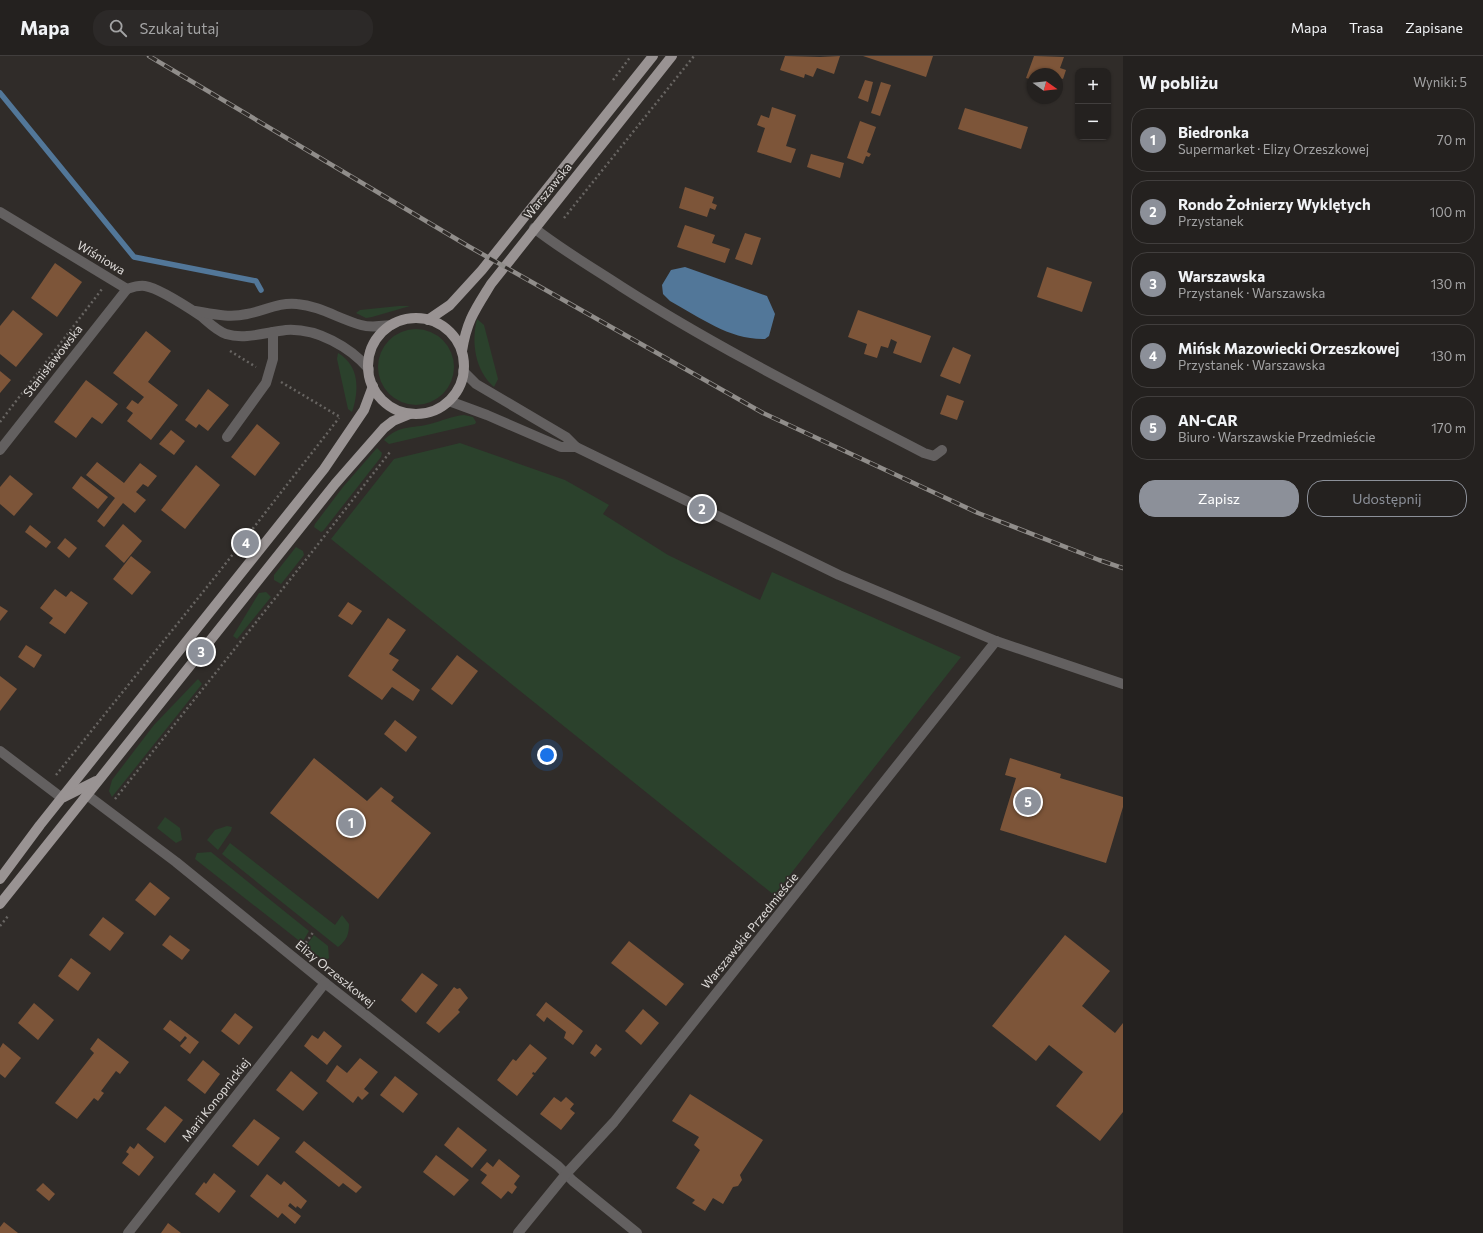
<!DOCTYPE html>
<html lang="pl">
<head>
<meta charset="utf-8">
<style>
  :root { --surface:#24211f; --page:#2c2928; --text:#f1f3f6; --muted:#a3a3a4; --line:#413e3d; --accent:#8c9099 }
  body { margin:0; font-family:Commissioner,sans-serif; background:var(--page); color:var(--text) }
  .controls { position:absolute; right:12px; top:12px; display:grid; overflow:hidden; border-radius:8px; box-shadow:0 1px 3px #0004 }
  .controls button { width:36px; height:36px; display:grid; place-items:center; padding:0; border:0; border-bottom:1px solid var(--line); background:var(--surface); color:var(--text); font:20px sans-serif }
  .compass { position:absolute; left:1027px; top:12px; width:36px; height:36px; border-radius:50%; background:var(--surface); box-shadow:0 1px 3px #0004; rotate:105deg }
  .you { position:absolute; left:547px; top:699px; width:14px; height:14px; margin:-10px; border:3px solid #fff; border-radius:50%; background:#1a73e8; box-shadow:0 0 0 6px #1a73e833 }
  .badge { display:grid; place-items:center; width:26px; height:26px; border-radius:50%; background:var(--accent); color:#fff; font-size:13px; font-weight:700 }
  .pin { position:absolute; translate:-50% -50%; border:2px solid #fff; box-shadow:0 1px 4px #0006 }
  .list { margin:0; padding:0; list-style:none }
  h2 { display:flex; justify-content:space-between; align-items:center; height:52px; margin:0; padding:0 16px; font-size:17px }
  h2 small { font-size:13px; font-weight:400; color:var(--muted) }
  .list li { display:grid; grid-template-columns:26px 1fr auto; gap:12px; align-items:center; box-sizing:border-box; height:64px; margin:0 8px 8px; padding:0 8px; border:1px solid var(--line); border-radius:16px }
  .list b { display:block; font-size:15px; white-space:nowrap }
  .list p { margin:0; font-size:13px; white-space:nowrap; color:var(--muted) }
  .list em { font-size:13px; font-style:normal; color:var(--muted) }
  .actions { display:flex; gap:8px; padding:12px 16px }
  .actions a { flex:1; padding:9px 0; border:1px solid var(--accent); border-radius:16px; text-align:center; font-size:14px; color:var(--accent) }
  .actions .main { background:var(--accent); color:#fff }
  .icon { flex:none; width:22px; height:22px; fill:none; stroke:currentColor; stroke-width:2; stroke-linecap:round; stroke-linejoin:round }
  .map { position:relative; flex:none; width:1123px; height:1177px; overflow:hidden }
  header { display:flex; align-items:center; gap:24px; box-sizing:border-box; height:56px; padding:0 20px; background:var(--surface); border-bottom:1px solid var(--line) }
  header strong { font-size:19px }
  nav { display:flex; gap:22px; margin-inline-start:auto; font-size:14px }
  .search { width:280px; height:36px; background:var(--page); display:flex; align-items:center; gap:10px; box-sizing:border-box; padding:0 14px; border-radius:16px; color:var(--muted); font-size:15px }
  main { display:flex }
  aside { flex:1; background:var(--surface) }
  .map>svg:first-child { display:block }
</style>
</head>
<body>
<header>
<strong>Mapa</strong>
<div class="search"><svg class="icon" aria-label="search" viewBox="0 0 24 24"><circle cx="10" cy="10" r="6"/><path d="M15 15l6 6"/></svg>Szukaj tutaj</div>
<nav><a>Mapa</a><a>Trasa</a><a>Zapisane</a></nav>
</header>
<main>
<div class="map">
<svg width="1123" height="1177" viewBox="0 0 1123 1177">
  <rect width="100%" height="100%" fill="#302c29"/>
  <g fill="#2b412c">
    <path d="M 399,250 L 410,250 L 372,261 L 366,262 L 356,257 L 360,254 Z"/>
    <path d="M 477,263 L 484,269 L 498,323 L 494,331 C 475,315 471,286 477,263 Z"/>
    <circle cx="416" cy="311" r="38"/>
    <path d="M 338,297 C 360,310 359,335 352,356 L 348,353 L 337,303 Z"/>
    <path d="M 464,359 L 473,361 L 476,366 L 475,368 L 389,388 L 384,384 C 400,368 412,373 430,368 C 442,365 452,360 464,359 Z"/>
    <path d="M 460,387 L 565,424 L 609,449 L 603,458 L 668,499 L 760,544 L 772,516 L 961,601 L 774,839 L 331,483 L 394,403 Z"/>
    <path d="M 377,392 L 382,397 L 381,401 L 323,475 L 321,476 L 314,471 L 315,468 L 343,431 Z"/>
    <path d="M 296,491 L 303,495 L 304,499 L 281,528 L 274,524 L 274,519 Z"/>
    <path d="M 266,536 L 271,541 L 237,583 L 233,580 L 259,537 Z"/>
    <path d="M 198,623 L 202,628 L 112,741 L 109,735 L 112,724 L 154,669 Z"/>
    <path d="M 165,761 L 180,772 L 182,784 L 176,787 L 157,772 Z"/>
    <path d="M 227,770 L 232,771 L 231,775 L 218,794 L 207,784 L 215,774 Z"/>
    <path d="M 230,787 L 335,869 L 342,859 L 349,868 C 349,878 347,884 338,891 L 222,798 Z"/>
    <path d="M 211,796 L 309,875 L 302,887 L 195,803 L 197,797 Z"/>
    <path d="M 314,879 L 328,890 L 329,902 L 324,905 L 306,890 Z"/>
  </g>
  <path fill="#527799" d="M 685,211 L 767,240 L 775,258 L 769,280 L 765,283 C 730,284 701,262 670,245 L 663,238 L 662,229 L 671,214 Z"/>
  <g fill="none" stroke-linecap="round" stroke-linejoin="round">
    <path stroke="#527799" stroke-width="5.5" d="M 0,37 L 134,201 L 256,225 L 261,234"/>
  </g>
  <g fill="#7d5539">
    <path d="M 785,0 L 820,1 L 840,0 L 834,18 L 817,12 L 813,21 L 805,18 L 804,22 L 780,14 Z"/>
    <path d="M 863,0 L 933,0 L 926,21 Z"/>
    <path d="M 1034,0 L 1064,1 L 1060,12 L 1066,14 L 1063,23 L 1057,21 L 1057,18 L 1033,18 L 1033,24 L 1026,22 Z"/>
    <path d="M 865,24 L 873,26 L 868,46 L 858,42 Z"/>
    <path d="M 881,26 L 891,29 L 880,60 L 871,57 Z"/>
    <path d="M 772,51 L 796,59 L 786,90 L 796,93 L 791,107 L 757,96 L 765,72 L 757,69 L 761,59 L 769,62 Z"/>
    <path d="M 965,52 L 1028,71 L 1021,93 L 958,73 Z"/>
    <path d="M 860,65 L 876,71 L 867,96 L 871,98 L 869,101 L 866,100 L 863,108 L 847,102 Z"/>
    <path d="M 811,98 L 844,107 L 840,122 L 807,111 Z"/>
    <path d="M 685,131 L 714,141 L 712,147 L 717,149 L 715,154 L 710,152 L 707,161 L 679,152 Z"/>
    <path d="M 685,169 L 715,179 L 712,187 L 730,193 L 725,207 L 677,191 Z"/>
    <path d="M 745,177 L 761,182 L 752,209 L 735,203 Z"/>
    <path d="M 55,207 L 82,226 L 57,261 L 31,242 Z"/>
    <path d="M 1047,211 L 1092,226 L 1082,256 L 1037,241 Z"/>
    <path d="M 13,254 L 43,278 L 16,311 L 0,298 L 0,270 Z"/>
    <path d="M 858,254 L 931,280 L 921,307 L 893,297 L 897,286 L 891,283 L 888,292 L 881,290 L 877,302 L 864,298 L 867,288 L 848,281 Z"/>
    <path d="M 146,275 L 171,295 L 148,326 L 178,349 L 151,384 L 127,365 L 133,357 L 126,352 L 132,344 L 138,348 L 144,341 L 113,317 Z"/>
    <path d="M 953,291 L 971,299 L 960,328 L 940,320 Z"/>
    <path d="M 0,315 L 11,324 L 0,337 Z"/>
    <path d="M 86,324 L 118,348 L 102,368 L 92,361 L 76,382 L 54,366 Z"/>
    <path d="M 208,333 L 229,349 L 208,375 L 199,368 L 196,372 L 185,364 Z"/>
    <path d="M 947,339 L 964,345 L 957,364 L 940,358 Z"/>
    <path d="M 257,368 L 280,387 L 255,420 L 231,401 Z"/>
    <path d="M 171,374 L 185,385 L 174,399 L 159,388 Z"/>
    <path d="M 97,406 L 124,427 L 140,407 L 157,420 L 148,431 L 143,428 L 136,436 L 146,444 L 135,457 L 123,447 L 104,471 L 97,465 L 115,442 L 86,419 Z"/>
    <path d="M 196,409 L 220,429 L 185,473 L 161,454 Z"/>
    <path d="M 10,419 L 33,438 L 14,460 L 0,448 L 0,431 Z"/>
    <path d="M 81,420 L 108,441 L 98,453 L 72,432 Z"/>
    <path d="M 123,468 L 142,485 L 124,507 L 105,490 Z"/>
    <path d="M 30,469 L 51,486 L 46,492 L 25,476 Z"/>
    <path d="M 65,482 L 77,492 L 69,502 L 57,492 Z"/>
    <path d="M 131,500 L 151,516 L 132,539 L 113,523 Z"/>
    <path d="M 55,533 L 66,541 L 71,535 L 88,547 L 65,578 L 49,567 L 53,562 L 40,552 Z"/>
    <path d="M 348,546 L 362,555 L 352,569 L 338,560 Z"/>
    <path d="M 0,550 L 8,555 L 0,565 Z"/>
    <path d="M 388,562 L 406,574 L 389,598 L 399,604 L 392,614 L 420,634 L 413,645 L 392,631 L 382,644 L 348,620 Z"/>
    <path d="M 26,589 L 42,599 L 34,612 L 18,601 Z"/>
    <path d="M 457,599 L 478,615 L 452,649 L 431,633 Z"/>
    <path d="M 0,620 L 17,633 L 0,655 Z"/>
    <path d="M 395,664 L 417,681 L 406,696 L 384,678 Z"/>
    <path d="M 314,702 L 367,745 L 381,731 L 394,741 L 391,745 L 431,777 L 378,843 L 270,757 Z"/>
    <path d="M 1010,702 L 1061,718 L 1060,722 L 1123,741 L 1123,751 L 1106,807 L 1000,774 L 1016,722 L 1005,719 Z"/>
    <path d="M 150,826 L 170,842 L 155,860 L 135,844 Z"/>
    <path d="M 103,861 L 124,877 L 110,895 L 89,879 Z"/>
    <path d="M 170,879 L 190,894 L 182,904 L 162,889 Z"/>
    <path d="M 1065,879 L 1110,915 L 1082,950 L 1115,977 L 1123,967 L 1123,1056 L 1100,1085 L 1056,1050 L 1083,1016 L 1049,989 L 1036,1005 L 992,970 Z"/>
    <path d="M 629,885 L 684,928 L 666,950 L 611,907 Z"/>
    <path d="M 71,902 L 91,917 L 78,935 L 58,920 Z"/>
    <path d="M 422,917 L 438,929 L 416,957 L 401,944 Z"/>
    <path d="M 454,931 L 457,933 L 460,932 L 468,942 L 458,954 L 460,956 L 439,977 L 426,967 Z"/>
    <path d="M 546,946 L 583,975 L 573,989 L 564,982 L 566,976 L 547,961 L 544,966 L 536,959 Z"/>
    <path d="M 34,947 L 54,964 L 38,984 L 18,967 Z"/>
    <path d="M 643,953 L 659,967 L 641,989 L 625,975 Z"/>
    <path d="M 235,957 L 253,971 L 239,989 L 221,975 Z"/>
    <path d="M 170,964 L 199,986 L 190,998 L 180,990 L 187,982 L 185,980 L 180,986 L 163,973 Z"/>
    <path d="M 324,975 L 342,990 L 327,1009 L 304,990 L 312,979 L 318,983 Z"/>
    <path d="M 98,982 L 129,1006 L 120,1018 L 116,1015 L 101,1035 L 104,1037 L 98,1045 L 94,1042 L 77,1063 L 55,1047 L 94,997 L 90,993 Z"/>
    <path d="M 3,987 L 21,1002 L 5,1022 L 0,1018 L 0,992 Z"/>
    <path d="M 530,988 L 547,1002 L 535,1017 L 533,1016 L 532,1018 L 534,1019 L 517,1040 L 497,1024 L 513,1003 L 516,1005 Z"/>
    <path d="M 596,988 L 602,993 L 595,1001 L 590,997 Z"/>
    <path d="M 360,1002 L 378,1016 L 364,1033 L 369,1037 L 362,1044 L 358,1040 L 353,1047 L 326,1025 L 337,1009 L 347,1017 Z"/>
    <path d="M 203,1004 L 220,1018 L 205,1038 L 187,1024 Z"/>
    <path d="M 291,1015 L 318,1037 L 303,1055 L 276,1034 Z"/>
    <path d="M 395,1020 L 418,1038 L 403,1057 L 380,1039 Z"/>
    <path d="M 690,1038 L 763,1084 L 740,1119 L 742,1124 L 738,1130 L 733,1131 L 723,1148 L 713,1142 L 705,1155 L 692,1147 L 695,1144 L 676,1132 L 700,1094 L 694,1089 L 699,1081 L 672,1065 Z"/>
    <path d="M 554,1041 L 561,1046 L 566,1041 L 574,1048 L 570,1053 L 575,1057 L 561,1074 L 540,1058 Z"/>
    <path d="M 165,1050 L 183,1064 L 165,1087 L 146,1073 Z"/>
    <path d="M 254,1063 L 280,1082 L 258,1110 L 232,1090 Z"/>
    <path d="M 458,1071 L 487,1094 L 472,1112 L 444,1089 Z"/>
    <path d="M 304,1085 L 362,1131 L 356,1137 L 343,1127 L 339,1131 L 295,1096 Z"/>
    <path d="M 138,1087 L 154,1101 L 139,1120 L 122,1107 L 129,1098 L 126,1096 L 130,1090 L 134,1093 Z"/>
    <path d="M 436,1099 L 469,1124 L 454,1140 L 423,1116 Z"/>
    <path d="M 499,1103 L 520,1120 L 514,1128 L 517,1131 L 512,1138 L 508,1135 L 501,1143 L 481,1127 L 487,1119 L 480,1114 L 487,1106 L 493,1111 Z"/>
    <path d="M 214,1117 L 236,1135 L 219,1157 L 195,1138 L 204,1126 L 206,1128 Z"/>
    <path d="M 267,1118 L 281,1129 L 284,1125 L 307,1145 L 301,1153 L 297,1150 L 296,1152 L 290,1147 L 288,1150 L 301,1160 L 295,1168 L 282,1157 L 278,1162 L 250,1140 Z"/>
    <path d="M 43,1127 L 55,1138 L 49,1145 L 36,1134 Z"/>
    <path d="M 4,1166 L 18,1177 L 0,1177 L 0,1171 Z"/>
    <path d="M 168,1167 L 181,1177 L 161,1177 Z"/>
  </g>
  <g fill="none" stroke-linecap="round" stroke-linejoin="round">
    <g stroke="#686562" stroke-width="2.5" stroke-dasharray="2 3" stroke-linecap="butt">
      <path d="M 613,24 L 631,0"/>
      <path d="M 564,162 L 694,0"/>
      <path d="M 230,295 L 256,311"/>
      <path d="M 281,326 L 340,361"/>
      <path d="M 0,366 L 102,233"/>
      <path d="M 56,719 L 219,516 L 339,362"/>
      <path d="M 115,743 L 312,496 L 390,396"/>
      <path d="M 0,870 L 8,860"/>
      <path d="M 303,891 L 314,875"/>
    </g>
    <g stroke="#636060" stroke-width="10">
      <path d="M 0,156 L 127,233 C 133,231 138,229 145,230 C 158,232 189,252 201,260 C 208,266 217,275 226,278 C 245,284 267,276 286,274 C 317,272 350,291 369,313"/>
      <path d="M 534,172 C 562,194 593,212 622,231 C 719,293 822,344 924,397 L 934,400 L 942,394"/>
      <path d="M 195,255 C 213,258 229,262 247,258 C 264,255 279,246 297,248 C 320,250 339,263 361,269 C 371,272 381,270 391,269"/>
      <path d="M 463,315 L 476,328 L 566,381 L 576,391 L 839,519 L 996,585 L 1123,628"/>
      <path d="M 449,345 L 487,359 L 561,391 L 576,391"/>
      <path d="M 227,381 L 266,327 L 273,303 L 273,276"/>
      <path d="M 0,394 L 127,233"/>
      <path d="M 0,695 L 62,742"/>
      <path d="M 87,739 L 176,806 L 325,927 L 558,1110 L 573,1125 L 637,1177"/>
      <path d="M 128,1177 L 325,927"/>
      <path d="M 518,1177 L 566,1118 L 614,1066 L 996,585"/>
    </g>
    <g stroke="#999393" stroke-width="10">
      <circle cx="416" cy="310" r="48"/>
      <path d="M 428,264 L 450,249 L 482,214 L 653,0"/>
      <path d="M 462,295 C 467,264 475,254 491,228 L 672,0"/>
      <path d="M 64,741 L 96,725"/>
      <path d="M 0,823 L 40,769 L 324,413 L 364,354 L 373,330"/>
      <path d="M 0,848 L 335,428 L 384,372 L 393,365 L 410,358"/>
    </g>
    <defs>
      <path id="rail" d="M 149,0 L 468,190 L 763,357 L 978,457 L 1099,504 L 1123,512"/>
    </defs>
    <use href="#rail" stroke="#908d8a" stroke-width="4.5"/>
    <use href="#rail" stroke="#302c29" stroke-width="3" stroke-dasharray="9" stroke-linecap="butt"/>
  </g>
  <g text-anchor="middle" stroke-width="3.5" stroke-linejoin="round" paint-order="stroke">
    <g font-size="12" fill="#e0dddb" stroke="#302c29">
      <text transform="translate(548 135) rotate(-51)" y="4">Warszawska</text>
      <text transform="translate(101 202) rotate(31)" y="4">Wiśniowa</text>
      <text transform="translate(53 305) rotate(-52)" y="4">Stanisławowska</text>
      <text transform="translate(750 875) rotate(-51)" y="4">Warszawskie Przedmieście</text>
      <text transform="translate(335 918) rotate(39)" y="4">Elizy Orzeszkowej</text>
      <text transform="translate(216 1044) rotate(-52)" y="4">Marii Konopnickiej</text>
    </g>
  </g>
</svg>
<div class="controls">
<button>+</button>
<button>−</button>
</div>
<svg class="compass" viewBox="-18 -18 36 36"><path d="M0-13l5 13h-10z" fill="#e53935"/><path d="M0 13l5-13h-10z" fill="#a3a3a4"/></svg>
<div class="you"></div>
<div class="pin badge" style="left:351px;top:767px">1</div>
<div class="pin badge" style="left:702px;top:453px">2</div>
<div class="pin badge" style="left:201px;top:596px">3</div>
<div class="pin badge" style="left:246px;top:487px">4</div>
<div class="pin badge" style="left:1028px;top:746px">5</div>
</div>
<aside>
<h2>W pobliżu<small>Wyniki: 5</small></h2>
<ul class="list">
<li><span class="badge">1</span><div><b>Biedronka</b><p>Supermarket · Elizy Orzeszkowej</p></div><em>70 m</em></li>
<li><span class="badge">2</span><div><b>Rondo Żołnierzy Wyklętych</b><p>Przystanek</p></div><em>100 m</em></li>
<li><span class="badge">3</span><div><b>Warszawska</b><p>Przystanek · Warszawska</p></div><em>130 m</em></li>
<li><span class="badge">4</span><div><b>Mińsk Mazowiecki Orzeszkowej</b><p>Przystanek · Warszawska</p></div><em>130 m</em></li>
<li><span class="badge">5</span><div><b>AN-CAR</b><p>Biuro · Warszawskie Przedmieście</p></div><em>170 m</em></li>
</ul>
<div class="actions"><a class="main">Zapisz</a><a>Udostępnij</a></div>
</aside>
</main>
</body>
</html>
